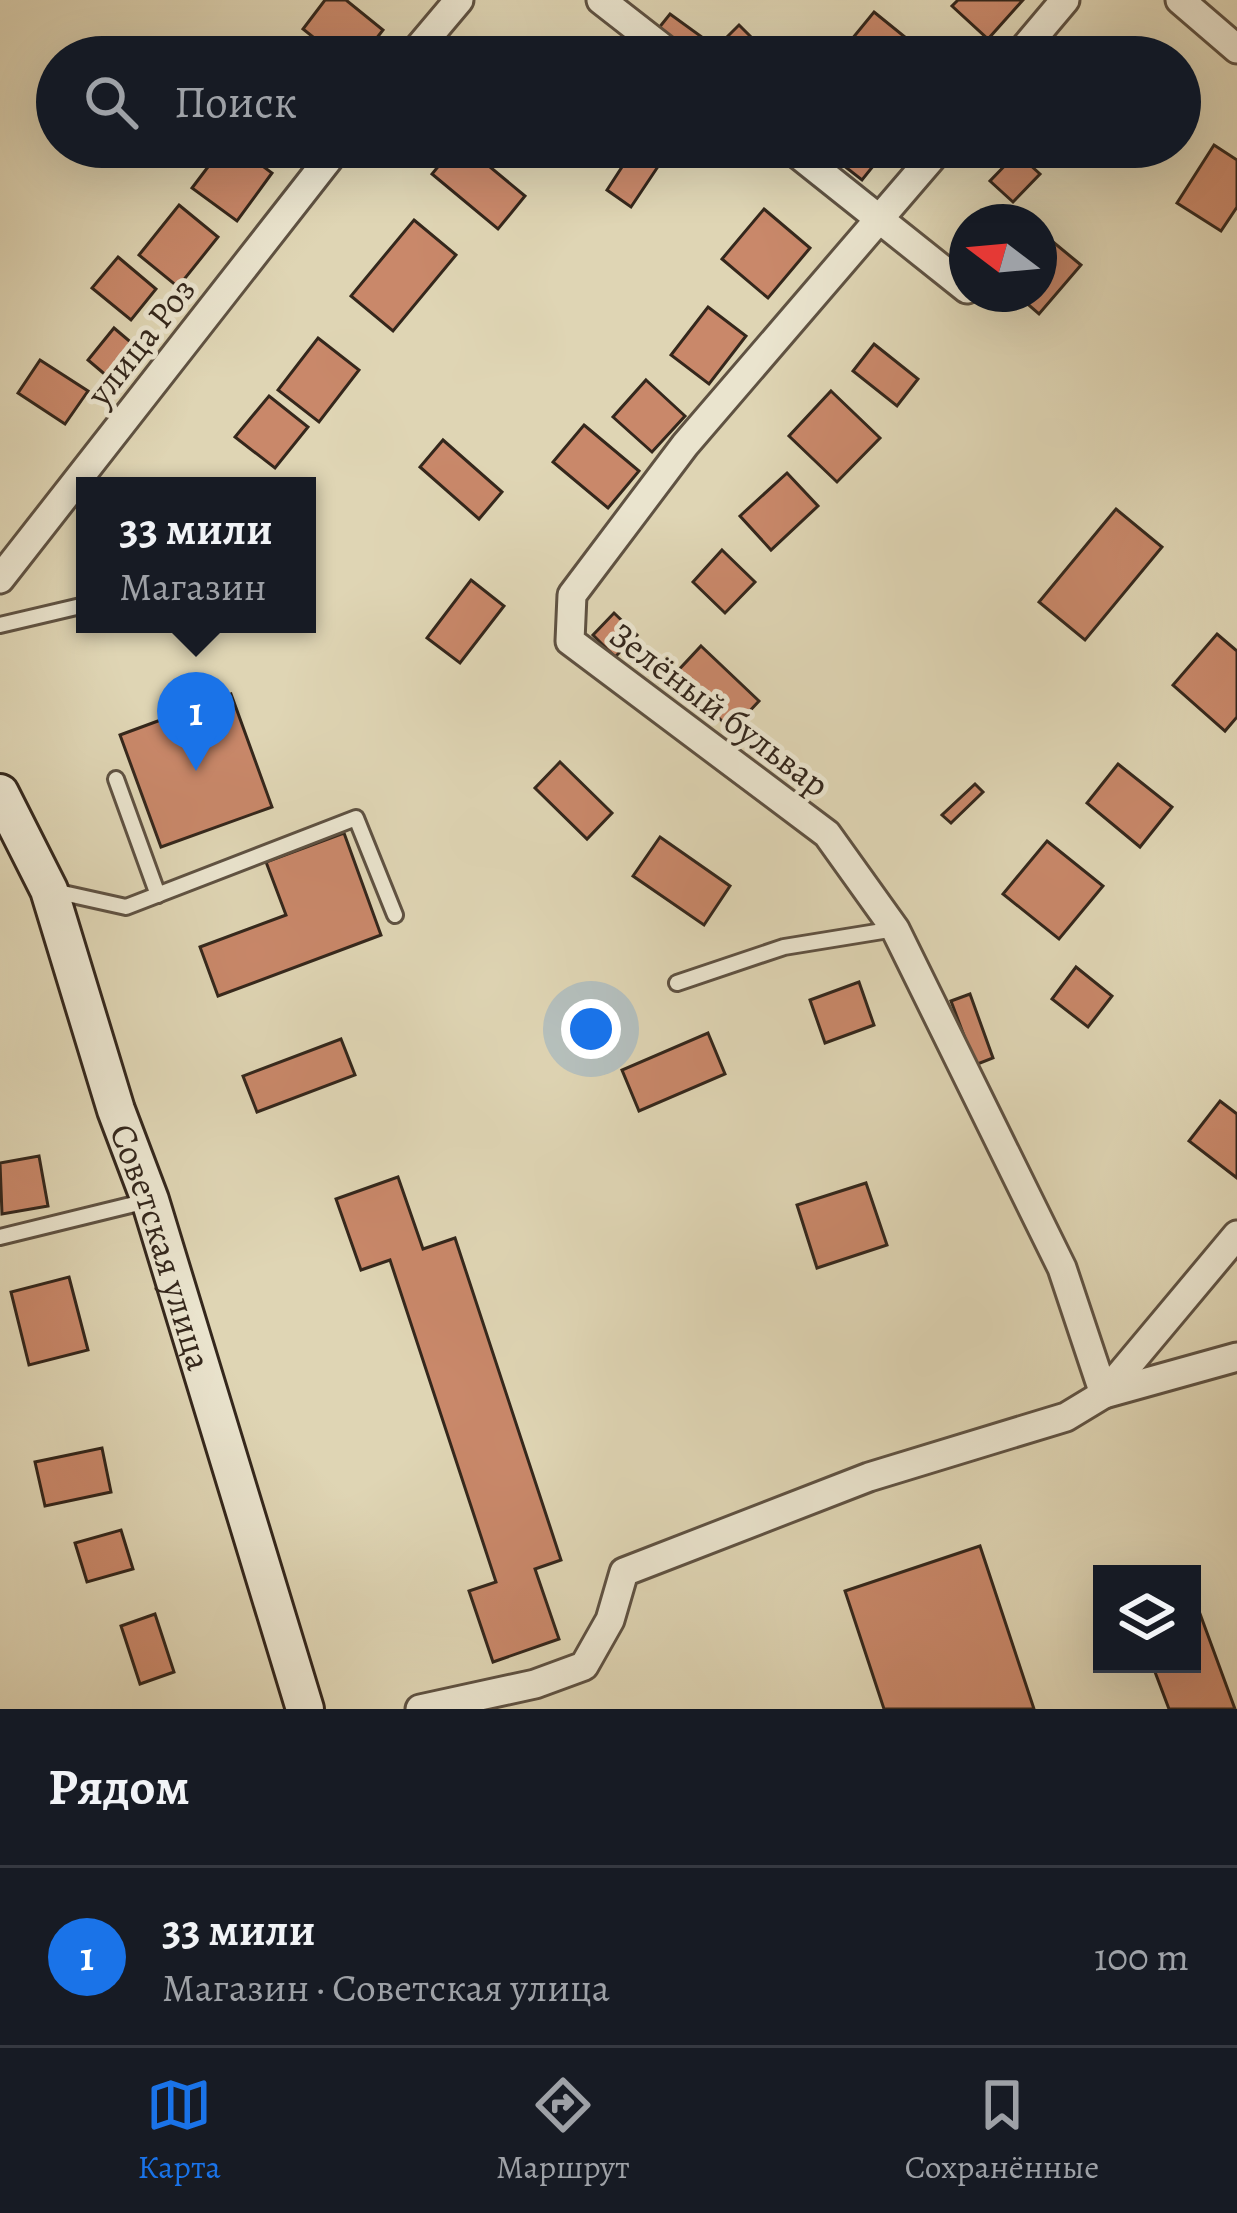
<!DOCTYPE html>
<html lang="ru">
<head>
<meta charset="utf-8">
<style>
  :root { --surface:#171b24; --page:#20242c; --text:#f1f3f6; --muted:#9ea1a6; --line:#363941; --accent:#1a73e8 }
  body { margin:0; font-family:Alegreya,serif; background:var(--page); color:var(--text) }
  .controls { position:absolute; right:36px; bottom:36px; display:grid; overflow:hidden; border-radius:0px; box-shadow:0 12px 48px #0002 }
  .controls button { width:108px; height:108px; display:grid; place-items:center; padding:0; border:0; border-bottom:3px solid var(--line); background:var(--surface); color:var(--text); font:60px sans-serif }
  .compass { position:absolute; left:949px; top:204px; width:108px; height:108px; border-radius:50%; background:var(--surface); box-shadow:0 12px 48px #0002; rotate:286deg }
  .you { position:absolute; left:591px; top:1029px; width:42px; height:42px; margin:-30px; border:9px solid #fff; border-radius:50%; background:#1a73e8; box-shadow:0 0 0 18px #1a73e833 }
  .badge { display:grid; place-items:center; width:78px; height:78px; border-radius:50%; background:var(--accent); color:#fff; font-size:39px; font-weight:700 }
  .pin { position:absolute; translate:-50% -99px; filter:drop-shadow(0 3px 6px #0008) }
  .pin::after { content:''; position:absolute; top:63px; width:42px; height:36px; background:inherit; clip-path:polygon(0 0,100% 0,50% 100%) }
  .popup { position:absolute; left:76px; top:477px; width:240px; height:156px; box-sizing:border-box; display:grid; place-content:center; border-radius:0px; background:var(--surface); filter:drop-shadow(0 3px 9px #0005); font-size:39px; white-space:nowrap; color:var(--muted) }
  .popup b { font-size:45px; color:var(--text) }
  .popup::after { content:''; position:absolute; left:50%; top:100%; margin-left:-24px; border:24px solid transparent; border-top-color:var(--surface) }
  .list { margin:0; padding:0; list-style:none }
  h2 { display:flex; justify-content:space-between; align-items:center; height:156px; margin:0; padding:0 48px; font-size:51px }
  h2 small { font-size:39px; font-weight:400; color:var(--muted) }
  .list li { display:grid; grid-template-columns:78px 1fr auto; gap:36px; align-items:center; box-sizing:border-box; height:180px; padding:0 48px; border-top:3px solid var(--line) }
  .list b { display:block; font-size:45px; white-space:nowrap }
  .list p { margin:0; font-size:39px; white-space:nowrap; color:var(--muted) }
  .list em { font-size:39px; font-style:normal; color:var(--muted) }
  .icon { flex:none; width:66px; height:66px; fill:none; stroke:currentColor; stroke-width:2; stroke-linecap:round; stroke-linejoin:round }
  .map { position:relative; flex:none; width:1237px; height:1709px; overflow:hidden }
  .search { position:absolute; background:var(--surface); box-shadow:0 12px 48px #0002; left:36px; right:36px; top:36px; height:132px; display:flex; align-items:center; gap:30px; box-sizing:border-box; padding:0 42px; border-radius:66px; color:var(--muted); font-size:45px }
  .sheet { height:336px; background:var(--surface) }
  nav { display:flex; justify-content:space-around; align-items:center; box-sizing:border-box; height:168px; border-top:3px solid var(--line); background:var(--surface); font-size:33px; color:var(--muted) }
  nav a { display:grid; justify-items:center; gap:6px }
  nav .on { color:var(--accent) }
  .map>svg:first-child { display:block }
</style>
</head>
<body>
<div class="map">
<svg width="1237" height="1709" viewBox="0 0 1237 1709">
  <rect width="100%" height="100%" fill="#dfd5b4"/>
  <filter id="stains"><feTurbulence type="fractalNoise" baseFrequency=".00167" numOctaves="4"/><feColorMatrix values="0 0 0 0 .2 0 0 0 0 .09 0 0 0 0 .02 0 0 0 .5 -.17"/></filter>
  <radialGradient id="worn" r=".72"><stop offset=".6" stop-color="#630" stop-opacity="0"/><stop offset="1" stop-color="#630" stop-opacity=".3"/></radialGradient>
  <g fill="#c9886a" stroke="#34271c" stroke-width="3">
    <path d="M 325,0 L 346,0 L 383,30 L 362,57 L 338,57 L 303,29 Z"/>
    <path d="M 958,0 L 1023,0 L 988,39 L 952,6 Z"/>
    <path d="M 874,12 L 926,54 L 923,57 L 862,57 L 847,45 Z"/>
    <path d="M 670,14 L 706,40 L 695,56 L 658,29 Z"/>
    <path d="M 739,25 L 760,46 L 748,57 L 737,57 L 722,42 Z"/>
    <path d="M 1214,145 L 1237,160 L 1237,207 L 1221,231 L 1177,203 Z"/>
    <path d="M 223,147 L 237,147 L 272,173 L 237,221 L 192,188 Z"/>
    <path d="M 454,147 L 466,147 L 525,196 L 498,229 L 432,174 Z"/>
    <path d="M 635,147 L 671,147 L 631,207 L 607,190 Z"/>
    <path d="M 820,147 L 872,147 L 882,155 L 862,180 Z"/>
    <path d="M 1017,153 L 1040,174 L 1013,202 L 990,181 Z"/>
    <path d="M 179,205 L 218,237 L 178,287 L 139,255 Z"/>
    <path d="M 764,209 L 810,248 L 768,298 L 722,259 Z"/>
    <path d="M 414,220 L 456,255 L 393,331 L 351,296 Z"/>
    <path d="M 1041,232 L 1081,265 L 1039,314 L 1016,294 L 1039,294 Z"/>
    <path d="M 118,257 L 156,289 L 131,320 L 92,288 Z"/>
    <path d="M 708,307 L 746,336 L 709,384 L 671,355 Z"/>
    <path d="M 114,328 L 147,356 L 121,388 L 88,360 Z"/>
    <path d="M 318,338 L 359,370 L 319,422 L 278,390 Z"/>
    <path d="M 874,344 L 918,379 L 897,406 L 853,371 Z"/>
    <path d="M 40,360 L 88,391 L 65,424 L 18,393 Z"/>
    <path d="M 646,380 L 685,416 L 652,452 L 613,417 Z"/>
    <path d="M 831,391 L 880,438 L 837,482 L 789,436 Z"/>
    <path d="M 269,396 L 308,427 L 275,468 L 235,437 Z"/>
    <path d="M 584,425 L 639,471 L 608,508 L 553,462 Z"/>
    <path d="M 443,440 L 502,492 L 479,519 L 420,467 Z"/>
    <path d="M 787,473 L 818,506 L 771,550 L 740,516 Z"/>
    <path d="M 1116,509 L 1162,547 L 1085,640 L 1039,602 Z"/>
    <path d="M 722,550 L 755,582 L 725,613 L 693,582 Z"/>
    <path d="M 471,580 L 504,606 L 460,663 L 427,638 Z"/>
    <path d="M 614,613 L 637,635 L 615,657 L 593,635 Z"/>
    <path d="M 1217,634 L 1237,651 L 1237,717 L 1225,731 L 1173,685 Z"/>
    <path d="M 701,646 L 759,701 L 732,730 L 673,676 Z"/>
    <path d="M 231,694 L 272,807 L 161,847 L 120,735 Z"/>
    <path d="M 560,762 L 612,813 L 587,839 L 535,788 Z"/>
    <path d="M 1118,764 L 1172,807 L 1140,847 L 1087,803 Z"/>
    <path d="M 975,784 L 983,792 L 951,823 L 942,815 Z"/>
    <path d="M 344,833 L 381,935 L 218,996 L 200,947 L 286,915 L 266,862 Z"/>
    <path d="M 660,837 L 730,886 L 704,925 L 633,876 Z"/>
    <path d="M 1047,841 L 1103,886 L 1059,939 L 1003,894 Z"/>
    <path d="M 1076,967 L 1112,996 L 1088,1027 L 1052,999 Z"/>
    <path d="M 859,982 L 874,1025 L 825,1043 L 810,1000 Z"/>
    <path d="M 970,994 L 993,1058 L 975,1065 L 951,1001 Z"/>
    <path d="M 708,1033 L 725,1074 L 639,1111 L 622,1070 Z"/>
    <path d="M 341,1039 L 355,1075 L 257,1112 L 243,1076 Z"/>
    <path d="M 1220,1101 L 1237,1114 L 1237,1178 L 1189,1141 Z"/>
    <path d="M 39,1156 L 48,1206 L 2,1214 L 0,1163 Z"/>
    <path d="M 398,1177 L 423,1249 L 455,1238 L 561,1560 L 535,1569 L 559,1639 L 493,1662 L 469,1591 L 496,1582 L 390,1260 L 361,1270 L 336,1199 Z"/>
    <path d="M 866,1183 L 887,1245 L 817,1268 L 797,1205 Z"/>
    <path d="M 69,1277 L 88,1350 L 29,1365 L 11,1292 Z"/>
    <path d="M 102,1448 L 111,1492 L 45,1506 L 35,1462 Z"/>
    <path d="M 121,1530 L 133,1569 L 87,1582 L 75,1543 Z"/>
    <path d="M 980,1546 L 1034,1709 L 884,1709 L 845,1591 Z"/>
    <path d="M 1192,1592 L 1235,1709 L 1169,1709 L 1152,1664 L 1192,1664 Z"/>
    <path d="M 155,1614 L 174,1672 L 140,1684 L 121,1626 Z"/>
  </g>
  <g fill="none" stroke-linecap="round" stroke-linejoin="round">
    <defs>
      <g id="lane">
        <path d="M 0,625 L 85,605"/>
        <path d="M 116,779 L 158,895"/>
        <path d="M 54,891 L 126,907 L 356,818 L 395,915"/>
        <path d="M 677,983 L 784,947 L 895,929"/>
        <path d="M 0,1237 L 147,1201"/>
      </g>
      <g id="street">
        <path d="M 601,0 L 674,57"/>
        <path d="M 1180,0 L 1237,49"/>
        <path d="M 411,57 L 459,0"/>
        <path d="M 1017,57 L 1065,0"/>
        <path d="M 789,147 L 967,289"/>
        <path d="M 941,147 L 685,445 L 572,595 L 570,641 L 827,834 L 895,929 L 1062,1268 L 1104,1394 L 1237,1357"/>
        <path d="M 0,579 L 338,147"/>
        <path d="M 420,1709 L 535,1684 L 584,1666 L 610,1620 L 624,1572 L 869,1477 L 1066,1417 L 1104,1394 L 1237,1235"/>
      </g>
      <g id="secondary">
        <path id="s1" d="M 0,793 L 49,890 L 116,1110 L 150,1200 L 305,1709"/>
      </g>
    </defs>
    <use href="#lane" stroke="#5f5242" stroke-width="20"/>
    <use href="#street" stroke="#5f5242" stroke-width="33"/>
    <use href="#secondary" stroke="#34271c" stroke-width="42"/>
    <use href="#lane" stroke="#eae4ce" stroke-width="14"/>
    <use href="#street" stroke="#eae4ce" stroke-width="27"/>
    <use href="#secondary" stroke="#eae4ce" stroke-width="36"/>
  </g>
  <g text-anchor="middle" stroke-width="10" stroke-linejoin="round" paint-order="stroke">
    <g font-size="36" fill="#34271c" stroke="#eae4ce">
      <text transform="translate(140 341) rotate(-52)" y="13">улица Роз</text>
      <text transform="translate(720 709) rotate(37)" y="13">Зелёный бульвар</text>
      <text dy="13" stroke="none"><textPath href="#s1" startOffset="483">Советская улица</textPath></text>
    </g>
  </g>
  <rect width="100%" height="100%" filter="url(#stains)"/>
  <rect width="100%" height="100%" fill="url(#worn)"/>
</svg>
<div class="controls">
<button><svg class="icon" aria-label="layers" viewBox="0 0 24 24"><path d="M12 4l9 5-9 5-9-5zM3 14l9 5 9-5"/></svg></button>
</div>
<svg class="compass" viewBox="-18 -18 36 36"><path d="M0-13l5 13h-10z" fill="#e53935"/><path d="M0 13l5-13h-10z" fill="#9ea1a6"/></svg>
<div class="you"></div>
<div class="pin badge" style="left:196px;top:771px">1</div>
<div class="popup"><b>33 мили</b>Магазин</div>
<div class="search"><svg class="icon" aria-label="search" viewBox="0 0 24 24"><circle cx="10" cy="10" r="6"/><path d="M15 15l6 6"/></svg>Поиск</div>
</div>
<section class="sheet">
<h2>Рядом<small></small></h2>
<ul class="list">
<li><span class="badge">1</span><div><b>33 мили</b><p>Магазин · Советская улица</p></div><em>100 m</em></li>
</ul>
</section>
<nav>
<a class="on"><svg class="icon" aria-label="map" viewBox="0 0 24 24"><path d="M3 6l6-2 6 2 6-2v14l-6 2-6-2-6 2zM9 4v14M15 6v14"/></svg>Карта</a>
<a><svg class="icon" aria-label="directions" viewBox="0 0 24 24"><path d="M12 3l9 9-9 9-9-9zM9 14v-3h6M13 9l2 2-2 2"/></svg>Маршрут</a>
<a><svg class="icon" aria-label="saved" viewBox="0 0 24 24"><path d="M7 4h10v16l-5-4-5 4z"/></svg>Сохранённые</a>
</nav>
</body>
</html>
